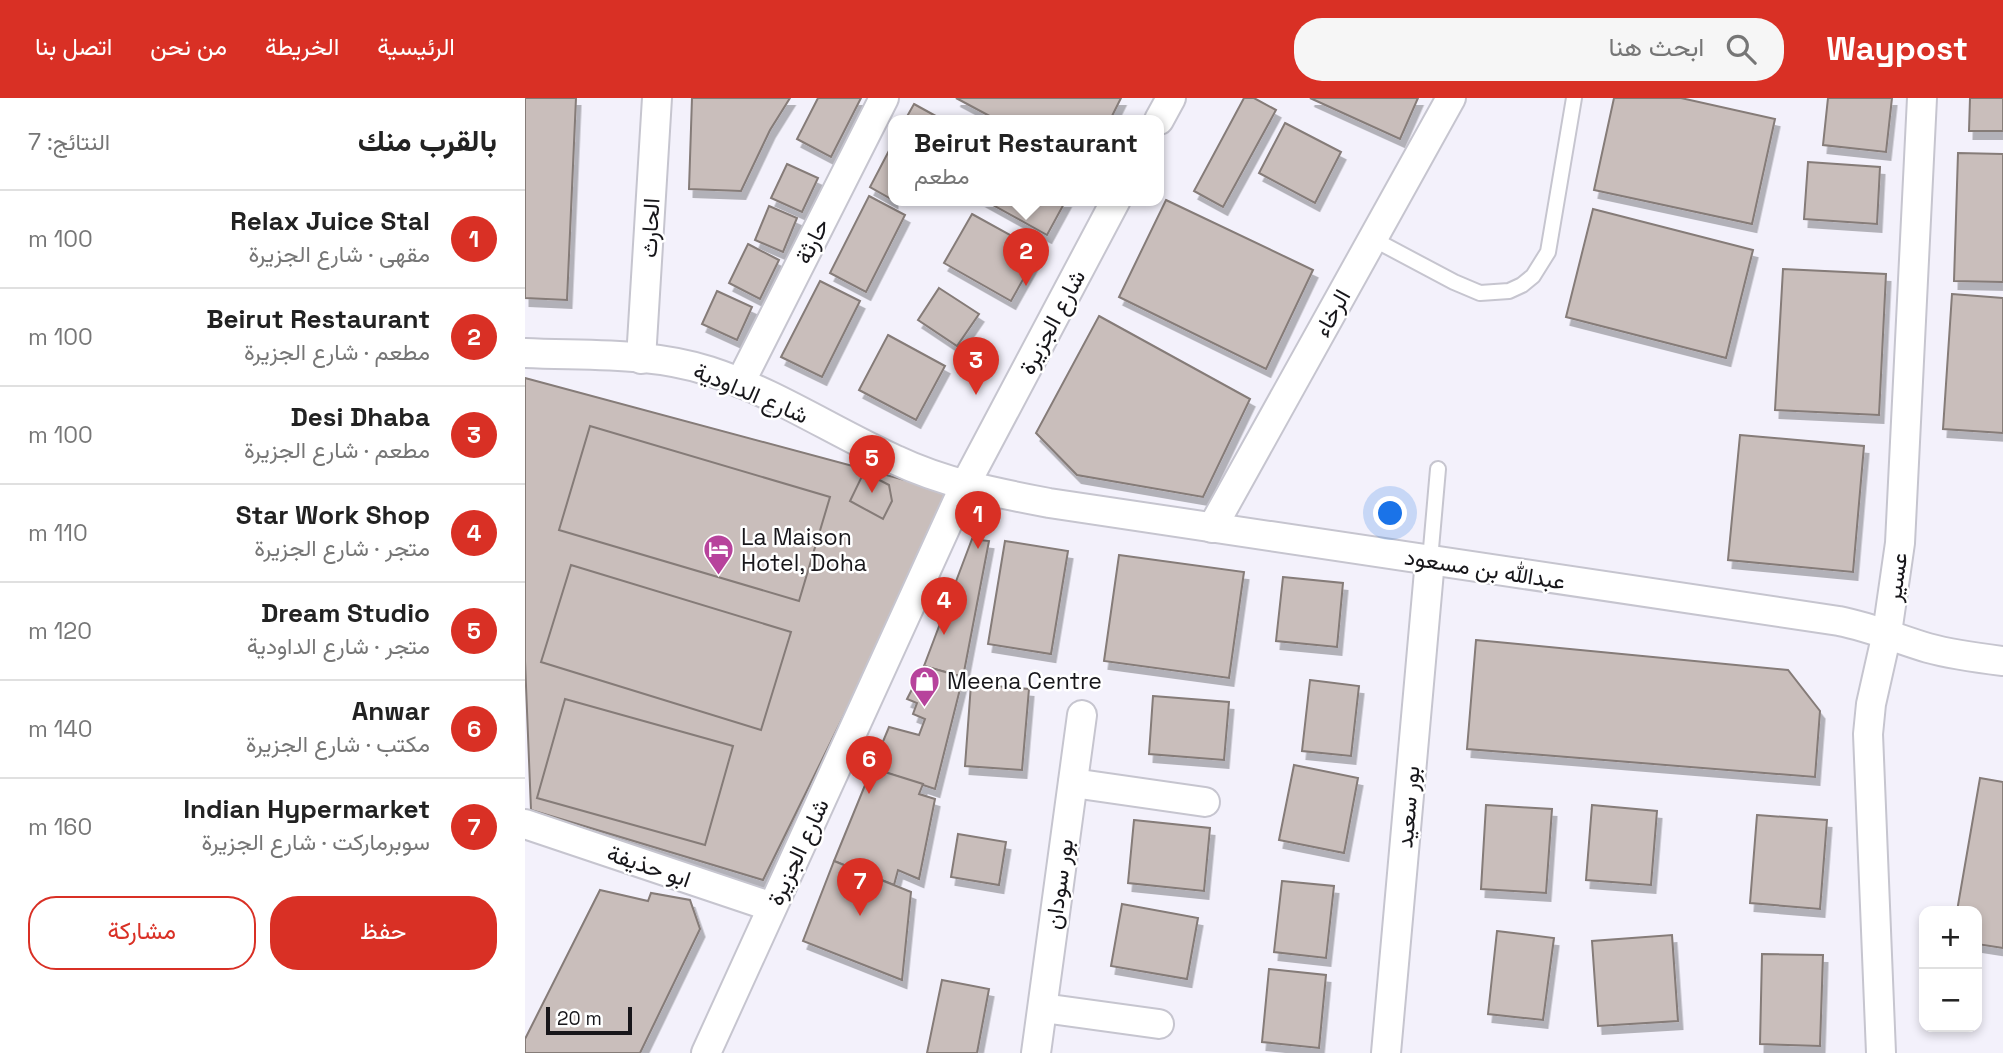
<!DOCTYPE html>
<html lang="ar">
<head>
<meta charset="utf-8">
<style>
  :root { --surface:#fff; --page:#f6f6f6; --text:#222; --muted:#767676; --line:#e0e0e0; --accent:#d93025 }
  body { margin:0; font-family:"Space Grotesk",Vazirmatn,sans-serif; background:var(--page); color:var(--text); direction:rtl }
  .controls { position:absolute; right:21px; bottom:21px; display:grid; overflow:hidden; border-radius:14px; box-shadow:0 4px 10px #0003 }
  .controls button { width:63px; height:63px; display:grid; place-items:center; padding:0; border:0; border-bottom:2px solid var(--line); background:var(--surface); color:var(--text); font:35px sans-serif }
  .scale { position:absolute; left:21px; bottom:18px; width:86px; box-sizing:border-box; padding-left:7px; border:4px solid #17161a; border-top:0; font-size:19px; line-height:24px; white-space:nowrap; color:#17161a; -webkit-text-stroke:5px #fff; paint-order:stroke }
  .you { position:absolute; left:866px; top:416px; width:24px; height:24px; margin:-18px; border:5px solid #fff; border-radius:50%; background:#1a73e8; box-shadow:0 0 0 10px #1a73e833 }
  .badge { display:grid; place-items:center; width:46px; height:46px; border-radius:50%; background:var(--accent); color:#fff; font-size:23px; font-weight:700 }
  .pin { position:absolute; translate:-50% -58px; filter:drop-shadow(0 2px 4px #0008) }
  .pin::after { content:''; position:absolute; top:37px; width:24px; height:21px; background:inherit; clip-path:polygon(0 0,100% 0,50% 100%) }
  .popup { position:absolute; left:363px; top:17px; width:276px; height:91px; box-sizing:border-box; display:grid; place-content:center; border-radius:14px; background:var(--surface); filter:drop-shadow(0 2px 5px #0005); font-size:23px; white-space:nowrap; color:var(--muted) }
  .popup b { font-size:26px; color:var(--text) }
  .popup::after { content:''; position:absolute; left:50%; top:100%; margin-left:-14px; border:14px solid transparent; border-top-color:var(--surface) }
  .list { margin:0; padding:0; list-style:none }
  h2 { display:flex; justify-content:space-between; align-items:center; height:91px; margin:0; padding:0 28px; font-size:30px }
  h2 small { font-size:23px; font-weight:400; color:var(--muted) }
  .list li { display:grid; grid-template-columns:46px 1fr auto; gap:21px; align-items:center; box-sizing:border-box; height:98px; padding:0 28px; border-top:2px solid var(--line) }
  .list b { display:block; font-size:26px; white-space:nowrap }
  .list p { margin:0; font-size:23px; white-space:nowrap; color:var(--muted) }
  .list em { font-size:23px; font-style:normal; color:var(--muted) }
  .actions { display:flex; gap:14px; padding:21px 28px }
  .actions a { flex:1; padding:16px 0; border:2px solid var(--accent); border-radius:28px; text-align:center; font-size:24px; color:var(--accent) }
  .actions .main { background:var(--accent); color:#fff }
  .icon { flex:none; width:38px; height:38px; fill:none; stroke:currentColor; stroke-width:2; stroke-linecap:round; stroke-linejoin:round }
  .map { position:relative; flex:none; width:1478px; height:955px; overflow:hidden; direction:ltr }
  header { display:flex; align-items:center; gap:42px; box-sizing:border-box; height:98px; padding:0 35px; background:var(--accent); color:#fff }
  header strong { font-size:33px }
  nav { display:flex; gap:38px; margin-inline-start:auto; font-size:24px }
  .search { width:490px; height:63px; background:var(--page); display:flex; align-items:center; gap:18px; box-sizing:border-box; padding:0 24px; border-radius:28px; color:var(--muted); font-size:26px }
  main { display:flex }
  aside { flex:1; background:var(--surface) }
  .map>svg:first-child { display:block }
</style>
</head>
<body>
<header>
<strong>Waypost</strong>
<div class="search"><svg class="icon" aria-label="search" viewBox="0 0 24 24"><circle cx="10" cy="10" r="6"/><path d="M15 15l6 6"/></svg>ابحث هنا</div>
<nav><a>الرئيسية</a><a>الخريطة</a><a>من نحن</a><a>اتصل بنا</a></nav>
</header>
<main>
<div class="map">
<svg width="1478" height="955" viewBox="0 0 1478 955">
  <defs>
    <filter id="shadow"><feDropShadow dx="4.5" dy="8" stdDeviation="0" flood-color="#0004"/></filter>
  </defs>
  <rect width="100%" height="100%" fill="#f3f1fb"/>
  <g fill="#c9bebb" stroke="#857b78" stroke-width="2" filter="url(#shadow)">
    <path d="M 0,0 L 51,0 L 42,202 L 0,200 Z"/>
    <path d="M 167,0 L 265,0 L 245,32 L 216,93 L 164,91 Z"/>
    <path d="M 293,0 L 336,0 L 306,59 L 272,41 Z"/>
    <path d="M 431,0 L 596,0 L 585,22 L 472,22 Z"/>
    <path d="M 719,0 L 729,0 L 751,12 L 698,109 L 669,93 Z"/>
    <path d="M 785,0 L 893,0 L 875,41 Z"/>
    <path d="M 1089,0 L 1156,0 L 1250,21 L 1227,126 L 1069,92 Z"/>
    <path d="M 1303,0 L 1367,0 L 1361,54 L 1298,47 Z"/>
    <path d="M 1445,0 L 1478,0 L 1478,33 L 1444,33 Z"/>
    <path d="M 389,6 L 418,22 L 380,22 Z"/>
    <path d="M 760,25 L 816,54 L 790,105 L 734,75 Z"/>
    <path d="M 368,45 L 368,102 L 345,89 Z"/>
    <path d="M 1433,55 L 1478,56 L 1478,184 L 1429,183 Z"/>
    <path d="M 1283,64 L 1355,69 L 1352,126 L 1279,121 Z"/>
    <path d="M 262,66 L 293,80 L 277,114 L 246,100 Z"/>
    <path d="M 344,98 L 380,117 L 341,194 L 305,175 Z"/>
    <path d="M 459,102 L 541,102 L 522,137 Z"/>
    <path d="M 641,102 L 788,172 L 741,271 L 594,199 Z"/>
    <path d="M 244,108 L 272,120 L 258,154 L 230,142 Z"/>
    <path d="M 1068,111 L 1228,152 L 1201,260 L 1041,219 Z"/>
    <path d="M 447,116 L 514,153 L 486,203 L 419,165 Z"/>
    <path d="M 223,146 L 254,162 L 235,201 L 204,185 Z"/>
    <path d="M 1258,171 L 1361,176 L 1354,317 L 1250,312 Z"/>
    <path d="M 295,183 L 335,203 L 297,279 L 256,259 Z"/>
    <path d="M 414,190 L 454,216 L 432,248 L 393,222 Z"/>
    <path d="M 192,193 L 227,209 L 212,242 L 177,226 Z"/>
    <path d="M 1427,196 L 1478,200 L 1478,335 L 1418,331 Z"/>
    <path d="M 574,218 L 725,301 L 678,399 L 552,377 L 511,335 Z"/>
    <path d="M 363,237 L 420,268 L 391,322 L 334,292 Z"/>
    <path d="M 0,280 L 428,395 L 238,782 L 6,712 L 0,563 Z"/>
    <path d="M 65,328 L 305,399 L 274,503 L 34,432 Z"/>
    <path d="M 1215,337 L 1339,348 L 1328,474 L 1203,462 Z"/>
    <path d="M 339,374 L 364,387 L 367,403 L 358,421 L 325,403 Z"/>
    <path d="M 447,441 L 464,443 L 438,579 L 399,568 Z"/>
    <path d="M 480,443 L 543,453 L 526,556 L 463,546 Z"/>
    <path d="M 594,457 L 719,474 L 704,580 L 579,563 Z"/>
    <path d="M 46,467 L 266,534 L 236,632 L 16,564 Z"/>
    <path d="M 758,479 L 818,485 L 812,549 L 751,543 Z"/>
    <path d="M 951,542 L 1263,572 L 1295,613 L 1290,679 L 942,651 Z"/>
    <path d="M 399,568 L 438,579 L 410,691 L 347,670 L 364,629 L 394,637 L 400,621 L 388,616 L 392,605 L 382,601 Z"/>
    <path d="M 785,582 L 834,588 L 826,658 L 777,653 Z"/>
    <path d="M 446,586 L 504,591 L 497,672 L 440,668 Z"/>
    <path d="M 628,598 L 704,604 L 699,662 L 624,656 Z"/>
    <path d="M 40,601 L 208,648 L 180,747 L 12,700 Z"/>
    <path d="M 769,667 L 833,680 L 819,755 L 754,742 Z"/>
    <path d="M 347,670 L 398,686 L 394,696 L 410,701 L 394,781 L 373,772 L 369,787 L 309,763 Z"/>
    <path d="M 1455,680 L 1478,684 L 1478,850 L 1452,846 L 1452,813 L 1432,813 Z"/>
    <path d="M 961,707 L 1027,711 L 1021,795 L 956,791 Z"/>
    <path d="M 1067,707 L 1132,713 L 1126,787 L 1061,782 Z"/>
    <path d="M 1232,717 L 1302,722 L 1295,811 L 1225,805 Z"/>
    <path d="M 609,722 L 685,730 L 679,793 L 603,785 Z"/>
    <path d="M 433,736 L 481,744 L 474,787 L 426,779 Z"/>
    <path d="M 309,763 L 386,794 L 377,882 L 278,843 Z"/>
    <path d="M 757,783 L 809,788 L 801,860 L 749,854 Z"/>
    <path d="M 75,792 L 123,803 L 126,795 L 165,802 L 175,831 L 115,955 L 0,955 L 0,941 Z"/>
    <path d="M 597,806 L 673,820 L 662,881 L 586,868 Z"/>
    <path d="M 972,833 L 1029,840 L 1018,922 L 963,916 Z"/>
    <path d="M 1147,837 L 1153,923 L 1073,928 L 1067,843 Z"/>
    <path d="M 1237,856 L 1298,857 L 1295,948 L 1235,946 Z"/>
    <path d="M 744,871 L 801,877 L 794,950 L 737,944 Z"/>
    <path d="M 417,882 L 464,891 L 452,955 L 402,955 Z"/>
  </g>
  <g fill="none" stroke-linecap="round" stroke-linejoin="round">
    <defs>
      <g id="service">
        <path d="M 848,141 L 929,184 L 955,195 L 984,193 L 997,187 L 1008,178 L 1023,154 L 1049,0"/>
        <path d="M 905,462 L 913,371"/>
      </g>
      <g id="minor">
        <path d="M 634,22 L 646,0"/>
        <path d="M 0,255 C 61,258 126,254 184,273 C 249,294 309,334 371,362 C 419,385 472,395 524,405 L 1314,523 C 1345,529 1373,541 1403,550 C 1428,557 1453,560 1478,563"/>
        <path d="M 116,261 L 132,0"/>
        <path d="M 215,285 L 359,0"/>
        <path d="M 687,430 L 926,0"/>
        <path d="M 548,685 L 680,704"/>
        <path d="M 0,726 L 247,809"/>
        <path d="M 518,910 L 634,926"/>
        <path d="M 181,955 L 440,387 L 591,102"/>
        <path d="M 511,955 L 557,617"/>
        <path d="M 861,955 L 905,462"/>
        <path d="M 1356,955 L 1343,636 L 1346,606 L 1362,535 L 1375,445 L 1397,0"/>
      </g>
    </defs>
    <use href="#service" stroke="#c6c5cf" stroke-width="18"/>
    <use href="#minor" stroke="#c6c5cf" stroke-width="32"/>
    <use href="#service" stroke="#fff" stroke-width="14"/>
    <use href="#minor" stroke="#fff" stroke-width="28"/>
  </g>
  <defs>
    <symbol id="hotel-pin" viewBox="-11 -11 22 30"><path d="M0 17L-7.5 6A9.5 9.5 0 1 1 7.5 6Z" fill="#b7439c" stroke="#fff"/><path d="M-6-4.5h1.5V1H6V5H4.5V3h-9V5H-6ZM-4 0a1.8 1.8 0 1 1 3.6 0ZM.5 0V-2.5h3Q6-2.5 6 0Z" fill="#fff"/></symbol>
    <symbol id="shop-pin" viewBox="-11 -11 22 30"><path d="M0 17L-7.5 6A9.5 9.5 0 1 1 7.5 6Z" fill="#b7439c" stroke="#fff"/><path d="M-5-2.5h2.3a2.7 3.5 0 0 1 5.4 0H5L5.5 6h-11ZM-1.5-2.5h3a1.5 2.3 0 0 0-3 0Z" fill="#fff"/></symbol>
  </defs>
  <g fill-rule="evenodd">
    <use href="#hotel-pin" x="176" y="434" width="35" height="47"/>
    <use href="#shop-pin" x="382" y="566" width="35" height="47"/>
  </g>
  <g text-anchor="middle" stroke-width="5" stroke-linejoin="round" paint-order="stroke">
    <g font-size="23" fill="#17161a" stroke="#fff">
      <text transform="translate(125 130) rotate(-87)" y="8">الحارث</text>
      <text transform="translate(287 143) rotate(-63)" y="8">حارثة</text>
      <text transform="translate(807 215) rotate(-61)" y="8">الرخاء</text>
      <text transform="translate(527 224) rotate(-62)" y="8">شارع الجزيرة</text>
      <text transform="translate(226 295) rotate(23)" y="8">شارع الداودية</text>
      <text transform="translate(960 471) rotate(9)" y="8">عبدالله بن مسعود</text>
      <text transform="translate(1371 479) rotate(-82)" y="8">عسير</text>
      <text transform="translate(883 709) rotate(-85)" y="8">بور سعيد</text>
      <text transform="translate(273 754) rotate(-65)" y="8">شارع الجزيرة</text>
      <text transform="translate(124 768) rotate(19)" y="8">ابو حذيفة</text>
      <text transform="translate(534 786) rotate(-82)" y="8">بور سودان</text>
    </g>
    <g font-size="23" fill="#17161a" stroke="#fff" text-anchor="start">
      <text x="216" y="447">La Maison<tspan x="216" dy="26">Hotel, Doha</tspan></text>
      <text x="422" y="591">Meena Centre</text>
    </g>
  </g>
</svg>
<div class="controls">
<button>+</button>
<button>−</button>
</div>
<div class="scale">20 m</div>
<div class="you"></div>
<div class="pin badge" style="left:453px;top:451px">1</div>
<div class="pin badge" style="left:501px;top:188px">2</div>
<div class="popup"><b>Beirut Restaurant</b>مطعم</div>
<div class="pin badge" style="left:451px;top:297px">3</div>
<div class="pin badge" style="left:419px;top:537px">4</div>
<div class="pin badge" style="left:347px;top:395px">5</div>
<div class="pin badge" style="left:344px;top:696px">6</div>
<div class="pin badge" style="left:335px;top:818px">7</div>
</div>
<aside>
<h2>بالقرب منك<small>النتائج: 7</small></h2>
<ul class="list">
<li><span class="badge">1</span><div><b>Relax Juice Stal</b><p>مقهى · شارع الجزيرة</p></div><em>100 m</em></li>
<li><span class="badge">2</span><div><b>Beirut Restaurant</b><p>مطعم · شارع الجزيرة</p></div><em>100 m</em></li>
<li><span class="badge">3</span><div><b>Desi Dhaba</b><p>مطعم · شارع الجزيرة</p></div><em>100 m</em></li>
<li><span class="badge">4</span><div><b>Star Work Shop</b><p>متجر · شارع الجزيرة</p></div><em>110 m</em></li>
<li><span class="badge">5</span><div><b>Dream Studio</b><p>متجر · شارع الداودية</p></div><em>120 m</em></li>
<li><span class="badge">6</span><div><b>Anwar</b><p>مكتب · شارع الجزيرة</p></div><em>140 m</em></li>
<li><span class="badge">7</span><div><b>Indian Hypermarket</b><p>سوبرماركت · شارع الجزيرة</p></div><em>160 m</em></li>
</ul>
<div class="actions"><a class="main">حفظ</a><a>مشاركة</a></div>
</aside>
</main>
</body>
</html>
